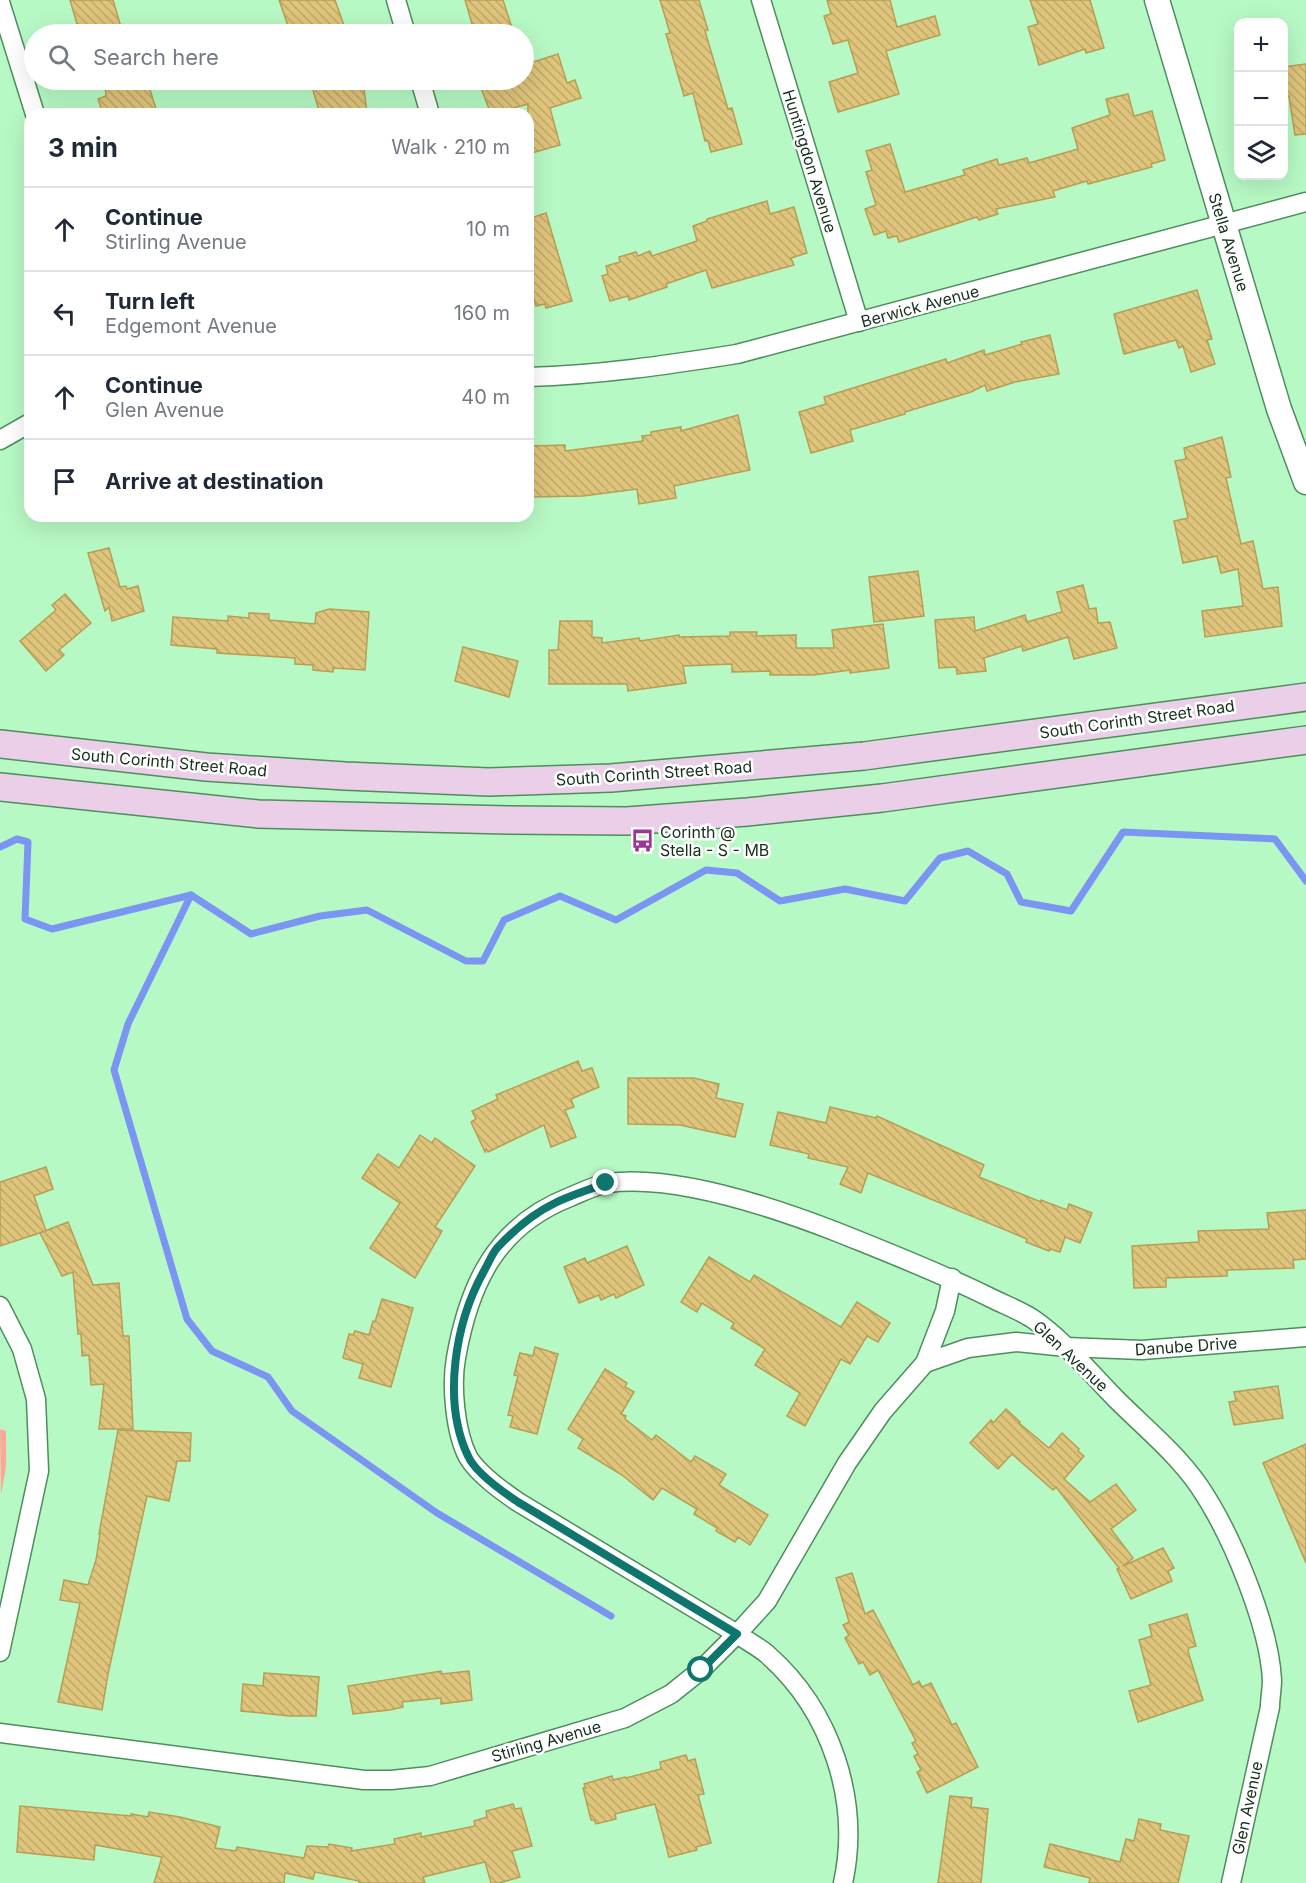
<!DOCTYPE html>
<html lang="en">
<head>
<meta charset="utf-8">
<style>
  :root { --surface:#fff; --page:#f6f6f7; --text:#1f2937; --muted:#747a83; --line:#e0e1e3 }
  body { margin:0; font-family:Inter,sans-serif; background:var(--page); color:var(--text) }
  .controls { position:absolute; right:18px; top:18px; display:grid; overflow:hidden; border-radius:12px; box-shadow:0 6px 24px #0002 }
  .controls button { width:54px; height:54px; display:grid; place-items:center; padding:0; border:0; border-bottom:2px solid var(--line); background:var(--surface); color:var(--text); font:30px sans-serif }
  .stop { position:absolute; width:18px; height:18px; margin:-14px; border:4px solid #0f766e; border-radius:50%; background:#fff }
  .stop.end { background:#0f766e; border-color:#fff; box-shadow:0 2px 6px #0008 }
  .list { margin:0; padding:0; list-style:none }
  h2 { display:flex; justify-content:space-between; align-items:center; height:78px; margin:0; padding:0 24px; font-size:26px }
  h2 small { font-size:20px; font-weight:400; color:var(--muted) }
  .list li { display:grid; grid-template-columns:39px 1fr auto; gap:18px; align-items:center; box-sizing:border-box; height:84px; padding:0 24px; border-top:2px solid var(--line) }
  .list b { display:block; font-size:22px; white-space:nowrap }
  .list p { margin:0; font-size:20px; white-space:nowrap; color:var(--muted) }
  .list em { font-size:20px; font-style:normal; color:var(--muted) }
  .icon { flex:none; width:33px; height:33px; fill:none; stroke:currentColor; stroke-width:2; stroke-linecap:round; stroke-linejoin:round }
  .map { position:relative; flex:none; width:1306px; height:1883px; overflow:hidden }
  .search { position:absolute; background:var(--surface); box-shadow:0 6px 24px #0002; left:24px; top:24px; width:510px; height:66px; display:flex; align-items:center; gap:15px; box-sizing:border-box; padding:0 21px; border-radius:33px; color:var(--muted); font-size:22px }
  .panel { position:absolute; background:var(--surface); box-shadow:0 6px 24px #0002; left:24px; top:108px; width:510px; height:414px; border-radius:18px }
  .map>svg:first-child { display:block }
</style>
</head>
<body>
<div class="map">
<svg width="1306" height="1883" viewBox="0 0 1306 1883">
  <defs>
    <pattern id="building-back-hatch" width="6" height="6" patternUnits="userSpaceOnUse" patternTransform="scale(1.5)"><rect width="6" height="6" fill="#dfc47b"/><path d="M-1 5l2 2M0 0l6 6M5-1l2 2" fill="none" stroke="#bfa96a"/></pattern>
  </defs>
  <rect width="100%" height="100%" fill="#b7f9c4"/>
  <path fill="#fda798" d="M 0,1429 L 6,1431 L 6,1467 L 1,1495 Z"/>
  <g fill="none" stroke-linecap="round" stroke-linejoin="round">
    <g stroke="#7a95f2" stroke-width="7">
      <path d="M 0,847 L 17,839 L 28,842 L 25,919 L 52,929 L 191,895 L 251,934 L 320,916 L 367,910 L 466,961 L 483,961 L 504,920 L 560,896 L 616,920 L 706,870 L 737,873 L 780,901 L 845,889 L 905,901 L 940,858 L 968,851 L 1007,874 L 1021,902 L 1071,911 L 1123,832 L 1275,839 L 1306,881"/>
      <path d="M 191,895 L 128,1024 L 114,1070 L 187,1319 L 212,1351 L 268,1377 L 292,1411 L 437,1513 L 611,1616"/>
    </g>
  </g>
  <g fill="url(#building-back-hatch)" stroke="#b79e55" stroke-width="1.5">
    <path d="M 70,0 L 113,0 L 123,34 L 80,34 Z"/>
    <path d="M 279,0 L 335,0 L 347,34 L 291,34 Z"/>
    <path d="M 465,0 L 503,0 L 514,34 L 475,34 Z"/>
    <path d="M 660,0 L 699,0 L 708,30 L 705,31 L 728,109 L 732,108 L 742,144 L 711,152 L 708,141 L 705,141 L 693,93 L 684,96 L 666,34 L 670,33 Z"/>
    <path d="M 827,0 L 890,0 L 897,27 L 935,16 L 940,35 L 886,51 L 899,94 L 838,112 L 829,82 L 858,73 L 848,40 L 833,44 L 824,16 L 831,14 Z"/>
    <path d="M 1030,0 L 1090,0 L 1104,48 L 1086,53 L 1085,49 L 1039,65 L 1028,27 L 1038,24 Z"/>
    <path d="M 558,54 L 567,83 L 575,80 L 581,98 L 550,108 L 560,145 L 528,154 L 528,104 L 491,114 L 478,80 L 524,80 L 524,65 Z"/>
    <path d="M 1306,64 L 1306,134 L 1295,135 L 1289,96 L 1284,97 L 1284,67 Z"/>
    <path d="M 121,80 L 147,80 L 156,109 L 140,114 L 103,114 L 98,99 L 106,96 L 105,84 Z"/>
    <path d="M 310,80 L 363,80 L 367,114 L 320,114 Z"/>
    <path d="M 1128,94 L 1134,116 L 1152,111 L 1165,160 L 1151,164 L 1152,167 L 1088,184 L 1087,181 L 1053,191 L 1055,197 L 996,209 L 998,214 L 979,220 L 977,217 L 899,242 L 897,236 L 888,238 L 886,231 L 874,235 L 865,209 L 876,205 L 866,172 L 872,170 L 866,151 L 890,144 L 905,192 L 965,175 L 963,170 L 997,159 L 999,165 L 1027,158 L 1029,163 L 1078,149 L 1072,128 L 1110,115 L 1106,99 Z"/>
    <path d="M 767,201 L 770,214 L 794,207 L 807,253 L 791,258 L 794,265 L 712,288 L 706,270 L 666,284 L 667,287 L 629,300 L 628,296 L 610,301 L 602,276 L 608,274 L 606,266 L 620,262 L 619,257 L 636,252 L 638,256 L 650,251 L 652,256 L 697,241 L 693,226 L 707,221 L 707,219 Z"/>
    <path d="M 546,213 L 572,301 L 546,308 L 545,304 L 536,306 L 528,278 L 528,219 Z"/>
    <path d="M 1197,290 L 1212,339 L 1207,340 L 1215,364 L 1191,372 L 1183,346 L 1179,348 L 1176,340 L 1124,354 L 1114,314 Z"/>
    <path d="M 1050,335 L 1059,374 L 1015,382 L 987,391 L 985,385 L 971,392 L 905,412 L 905,414 L 850,430 L 853,441 L 811,453 L 799,412 L 826,404 L 824,397 L 946,359 L 947,363 L 984,350 L 985,355 L 1022,344 L 1021,342 Z"/>
    <path d="M 738,415 L 750,470 L 674,486 L 676,498 L 639,504 L 637,489 L 583,496 L 528,497 L 528,471 L 531,471 L 531,446 L 565,445 L 565,451 L 643,441 L 642,436 L 651,435 L 651,432 L 681,427 L 681,431 Z"/>
    <path d="M 1222,437 L 1231,477 L 1226,478 L 1241,544 L 1253,541 L 1263,589 L 1278,587 L 1282,626 L 1205,637 L 1202,611 L 1243,606 L 1238,569 L 1221,573 L 1217,556 L 1183,563 L 1174,521 L 1188,518 L 1175,461 L 1186,459 L 1184,448 Z"/>
    <path d="M 109,548 L 120,587 L 126,586 L 127,589 L 138,586 L 144,611 L 112,621 L 109,607 L 105,611 L 88,553 Z"/>
    <path d="M 918,571 L 924,616 L 874,622 L 869,577 Z"/>
    <path d="M 1083,585 L 1089,609 L 1096,608 L 1098,623 L 1110,622 L 1117,648 L 1074,659 L 1068,637 L 1023,651 L 1022,646 L 984,658 L 986,671 L 957,674 L 956,667 L 939,668 L 935,620 L 974,617 L 975,631 L 1025,615 L 1027,622 L 1062,612 L 1057,592 Z"/>
    <path d="M 65,594 L 91,623 L 59,650 L 64,655 L 46,671 L 20,641 L 56,610 L 52,605 Z"/>
    <path d="M 329,609 L 369,612 L 365,670 L 333,668 L 333,672 L 313,670 L 313,665 L 295,664 L 295,658 L 217,653 L 217,649 L 171,645 L 173,617 L 228,621 L 228,616 L 249,618 L 249,613 L 269,614 L 269,620 L 315,624 L 316,613 Z"/>
    <path d="M 560,621 L 592,621 L 592,637 L 602,638 L 602,643 L 639,638 L 640,641 L 679,635 L 679,637 L 730,636 L 730,632 L 757,632 L 756,636 L 796,635 L 796,648 L 834,648 L 832,630 L 883,624 L 889,668 L 850,673 L 850,670 L 814,675 L 770,675 L 770,671 L 732,672 L 732,664 L 683,666 L 686,683 L 628,691 L 627,684 L 549,684 L 549,650 L 558,650 Z"/>
    <path d="M 463,647 L 518,661 L 509,697 L 455,681 Z"/>
    <path d="M 578,1061 L 582,1071 L 592,1068 L 599,1087 L 571,1099 L 574,1107 L 565,1110 L 576,1137 L 551,1147 L 544,1125 L 488,1152 L 486,1149 L 485,1152 L 471,1122 L 476,1119 L 472,1111 L 498,1099 L 496,1095 Z"/>
    <path d="M 628,1078 L 694,1078 L 719,1084 L 716,1098 L 743,1104 L 735,1137 L 680,1125 L 628,1124 Z"/>
    <path d="M 830,1107 L 876,1118 L 877,1116 L 984,1165 L 979,1177 L 1041,1202 L 1041,1200 L 1067,1210 L 1069,1204 L 1092,1213 L 1080,1243 L 1065,1237 L 1060,1252 L 1050,1249 L 1049,1251 L 1026,1242 L 1027,1239 L 868,1173 L 861,1193 L 840,1184 L 848,1167 L 808,1158 L 809,1154 L 770,1145 L 778,1112 L 826,1123 Z"/>
    <path d="M 420,1135 L 432,1143 L 435,1138 L 475,1166 L 435,1227 L 442,1231 L 415,1278 L 370,1248 L 400,1203 L 362,1178 L 378,1154 L 399,1168 Z"/>
    <path d="M 46,1167 L 53,1189 L 34,1196 L 46,1231 L 0,1246 L 0,1182 Z"/>
    <path d="M 1306,1210 L 1306,1259 L 1293,1260 L 1294,1268 L 1227,1270 L 1227,1276 L 1166,1278 L 1166,1287 L 1134,1288 L 1132,1246 L 1199,1242 L 1198,1231 L 1269,1229 L 1267,1213 Z"/>
    <path d="M 68,1222 L 93,1285 L 119,1283 L 123,1336 L 129,1336 L 133,1429 L 99,1429 L 104,1384 L 91,1385 L 89,1355 L 82,1356 L 81,1334 L 78,1334 L 73,1272 L 62,1276 L 40,1233 Z"/>
    <path d="M 627,1246 L 644,1285 L 616,1298 L 614,1294 L 601,1300 L 599,1295 L 579,1303 L 564,1267 L 585,1258 L 587,1263 Z"/>
    <path d="M 709,1257 L 750,1282 L 754,1275 L 841,1327 L 857,1302 L 890,1323 L 878,1342 L 867,1336 L 850,1364 L 841,1359 L 805,1426 L 787,1416 L 800,1393 L 755,1365 L 765,1349 L 731,1328 L 734,1323 L 702,1303 L 697,1312 L 681,1302 Z"/>
    <path d="M 382,1299 L 413,1308 L 391,1387 L 359,1378 L 363,1364 L 343,1358 L 349,1334 L 353,1335 L 355,1331 L 369,1335 L 373,1321 L 375,1322 Z"/>
    <path d="M 535,1347 L 558,1354 L 537,1434 L 510,1427 L 513,1416 L 508,1415 L 518,1376 L 514,1375 L 520,1353 L 533,1356 Z"/>
    <path d="M 605,1369 L 627,1383 L 625,1387 L 634,1392 L 621,1414 L 626,1416 L 625,1419 L 652,1440 L 656,1435 L 691,1462 L 695,1456 L 726,1474 L 719,1485 L 768,1515 L 750,1545 L 738,1537 L 735,1542 L 716,1531 L 717,1528 L 694,1514 L 697,1509 L 662,1488 L 653,1500 L 622,1475 L 578,1448 L 583,1439 L 568,1429 Z"/>
    <path d="M 1278,1386 L 1283,1418 L 1234,1425 L 1229,1402 L 1236,1401 L 1234,1392 Z"/>
    <path d="M 1006,1409 L 1020,1422 L 1019,1423 L 1049,1448 L 1062,1433 L 1079,1449 L 1078,1451 L 1084,1456 L 1064,1479 L 1090,1502 L 1116,1484 L 1136,1510 L 1111,1529 L 1133,1558 L 1123,1566 L 1163,1548 L 1174,1568 L 1168,1571 L 1172,1581 L 1131,1599 L 1117,1569 L 1119,1568 L 1056,1487 L 1053,1490 L 1012,1454 L 998,1469 L 970,1443 L 991,1420 L 993,1423 Z"/>
    <path d="M 118,1430 L 191,1433 L 190,1461 L 177,1461 L 169,1501 L 147,1496 L 108,1674 L 102,1710 L 58,1702 L 80,1603 L 60,1600 L 64,1580 L 88,1585 L 96,1560 L 100,1534 L 99,1534 Z"/>
    <path d="M 1306,1444 L 1306,1563 L 1263,1463 Z"/>
    <path d="M 852,1573 L 865,1614 L 873,1610 L 913,1685 L 919,1681 L 922,1687 L 931,1683 L 952,1725 L 956,1723 L 978,1767 L 927,1793 L 917,1772 L 921,1770 L 914,1756 L 918,1754 L 912,1743 L 916,1741 L 878,1670 L 870,1675 L 863,1662 L 859,1664 L 845,1638 L 849,1635 L 843,1625 L 849,1622 L 836,1578 Z"/>
    <path d="M 1187,1614 L 1196,1646 L 1189,1648 L 1188,1651 L 1203,1700 L 1138,1722 L 1129,1691 L 1151,1685 L 1139,1640 L 1152,1636 L 1149,1625 Z"/>
    <path d="M 441,1671 L 442,1674 L 469,1671 L 472,1700 L 441,1704 L 441,1698 L 402,1702 L 403,1707 L 390,1710 L 353,1714 L 348,1686 Z"/>
    <path d="M 264,1673 L 319,1677 L 316,1716 L 290,1716 L 241,1711 L 243,1684 L 263,1686 Z"/>
    <path d="M 686,1755 L 688,1761 L 695,1759 L 704,1794 L 698,1795 L 711,1843 L 696,1847 L 697,1850 L 669,1857 L 655,1804 L 615,1814 L 616,1819 L 596,1824 L 594,1820 L 591,1820 L 583,1788 L 586,1788 L 584,1784 L 612,1776 L 613,1780 L 625,1777 L 626,1778 L 661,1769 L 660,1762 Z"/>
    <path d="M 950,1796 L 972,1798 L 971,1807 L 988,1809 L 981,1883 L 938,1883 Z"/>
    <path d="M 513,1804 L 515,1809 L 521,1808 L 532,1846 L 512,1851 L 520,1877 L 499,1883 L 491,1883 L 485,1862 L 423,1877 L 425,1883 L 359,1883 L 359,1881 L 315,1872 L 313,1879 L 285,1873 L 284,1883 L 154,1883 L 162,1857 L 95,1845 L 94,1860 L 17,1852 L 20,1806 L 131,1816 L 131,1814 L 148,1817 L 149,1812 L 180,1817 L 220,1827 L 215,1848 L 236,1851 L 237,1847 L 304,1858 L 307,1846 L 328,1847 L 329,1844 L 352,1848 L 351,1851 L 395,1844 L 394,1839 L 421,1833 L 421,1837 L 475,1826 L 474,1821 L 487,1817 L 486,1811 Z"/>
    <path d="M 1139,1819 L 1161,1824 L 1160,1830 L 1189,1836 L 1178,1883 L 1089,1883 L 1090,1878 L 1044,1867 L 1050,1844 L 1120,1862 L 1126,1839 L 1134,1841 Z"/>
  </g>
  <g fill="none" stroke-linecap="round" stroke-linejoin="round">
    <defs>
      <g id="minor">
        <path d="M 396,0 L 406,34"/>
        <path d="M 761,0 L 859,322"/>
        <path d="M 0,2 L 35,114"/>
        <path d="M 420,80 L 430,114"/>
        <path d="M 528,377 C 599,375 667,365 737,354 L 1306,202"/>
        <path d="M 0,440 L 30,423"/>
        <path d="M 0,1306 L 22,1349 L 36,1399 L 39,1471 L 0,1652"/>
        <path d="M 925,1363 L 968,1348 L 1016,1342 L 1066,1347 L 1142,1350 L 1306,1337"/>
        <path d="M 0,1733 L 364,1780 L 391,1780 L 430,1776 L 625,1718 L 671,1694 L 701,1670 L 737,1634 L 767,1601 L 847,1463 L 883,1411 L 925,1363 L 945,1311 L 952,1278"/>
        <path d="M 843,1883 C 861,1800 831,1711 768,1655 C 759,1647 747,1641 737,1634 L 518,1502 C 502,1491 478,1474 468,1457 C 455,1432 451,1385 456,1358 C 469,1284 496,1226 570,1197 C 582,1192 596,1185 608,1183 C 674,1174 775,1208 837,1232 C 889,1253 941,1273 991,1298 C 1005,1305 1021,1311 1033,1319 C 1065,1341 1089,1372 1116,1399 C 1144,1427 1176,1453 1199,1486 C 1231,1533 1269,1624 1272,1680 C 1272,1689 1270,1698 1270,1707 L 1231,1883"/>
      </g>
      <path id="tertiary" d="M 1157,0 L 1279,409 L 1306,482"/>
      <g id="secondary">
        <path d="M 0,744 L 206,767 L 345,776 L 489,782 L 611,778 L 864,756 L 1306,697"/>
        <path d="M 0,787 L 258,814 L 508,820 L 627,821 L 747,812 L 882,798 L 1306,740"/>
      </g>
    </defs>
    <use href="#minor" stroke="#4e8d5d" stroke-width="21"/>
    <use href="#tertiary" stroke="#4e8d5d" stroke-width="27"/>
    <use href="#secondary" stroke="#4e8d5d" stroke-width="30"/>
    <use href="#minor" stroke="#fff" stroke-width="18"/>
    <use href="#tertiary" stroke="#fff" stroke-width="24"/>
    <use href="#secondary" stroke="#ebcfe9" stroke-width="27"/>
  </g>
  <g fill="none" stroke-linecap="round" stroke-linejoin="round">
    <path stroke="#0f766e" stroke-width="8" d="M 606,1183 C 589,1190 571,1195 555,1203 C 534,1213 513,1231 497,1248 C 492,1254 488,1264 484,1271 C 455,1323 442,1401 468,1456 C 475,1472 503,1492 518,1502 L 737,1634 L 701,1670"/>
  </g>
  <defs>
    <symbol id="bus-bare" viewBox="-9 -9 18 18"><path d="M-5-6H5V4H4V6H2V4H-2V6H-4V4H-5ZM-3.5-4V0h7V-4ZM-3.5 1.2v1.5H-2V1.2ZM2 1.2v1.5H3.5V1.2Z" fill="#9d3597" stroke="#fff" stroke-width="2.5" paint-order="stroke"/></symbol>
  </defs>
  <g fill-rule="evenodd">
    <use href="#bus-bare" x="626" y="824" width="33" height="33"/>
  </g>
  <g text-anchor="middle" stroke-width="5" stroke-linejoin="round" paint-order="stroke">
    <g font-size="16" fill="#16301c" stroke="#fff">
      <text transform="translate(810 161) rotate(73)" y="6">Huntingdon Avenue</text>
      <text transform="translate(1229 242) rotate(73)" y="6">Stella Avenue</text>
      <text transform="translate(920 306) rotate(-15)" y="6">Berwick Avenue</text>
      <text transform="translate(1137 719) rotate(-8)" y="6">South Corinth Street Road</text>
      <text transform="translate(169 762) rotate(5)" y="6">South Corinth Street Road</text>
      <text transform="translate(654 773) rotate(-4)" y="6">South Corinth Street Road</text>
      <text transform="translate(1186 1346) rotate(-4)" y="6">Danube Drive</text>
      <text transform="translate(1071 1356) rotate(43)" y="6">Glen Avenue</text>
      <text transform="translate(546 1741) rotate(-16)" y="6">Stirling Avenue</text>
      <text transform="translate(1247 1808) rotate(-78)" y="6">Glen Avenue</text>
    </g>
    <g font-size="16" fill="#16301c" stroke="#fff" text-anchor="start">
      <text x="660" y="838">Corinth @<tspan x="660" dy="18">Stella - S - MB</tspan></text>
    </g>
  </g>
</svg>
<div class="controls">
<button>+</button>
<button>−</button>
<button><svg class="icon" aria-label="layers" viewBox="0 0 24 24"><path d="M12 4l9 5-9 5-9-5zM3 14l9 5 9-5"/></svg></button>
</div>
<div class="stop" style="left:701px;top:1670px"></div>
<div class="stop end" style="left:606px;top:1183px"></div>
<div class="search"><svg class="icon" aria-label="search" viewBox="0 0 24 24"><circle cx="10" cy="10" r="6"/><path d="M15 15l6 6"/></svg>Search here</div>
<section class="panel">
<h2>3 min<small>Walk · 210 m</small></h2>
<ul class="list">
<li><svg class="icon" aria-label="ahead" viewBox="0 0 24 24"><path d="M12 20V5M6 11l6-6 6 6"/></svg><div><b>Continue</b><p>Stirling Avenue</p></div><em>10 m</em></li>
<li><svg class="icon" aria-label="left" viewBox="0 0 24 24"><path d="M17 20v-9H6M10 6l-5 5 5 5"/></svg><div><b>Turn left</b><p>Edgemont Avenue</p></div><em>160 m</em></li>
<li><svg class="icon" aria-label="ahead" viewBox="0 0 24 24"><path d="M12 20V5M6 11l6-6 6 6"/></svg><div><b>Continue</b><p>Glen Avenue</p></div><em>40 m</em></li>
<li><svg class="icon" aria-label="arrive" viewBox="0 0 24 24"><path d="M6 21V4h12l-3 4 3 4H6"/></svg><div><b>Arrive at destination</b></div></li>
</ul>
</section>
</div>
</body>
</html>
